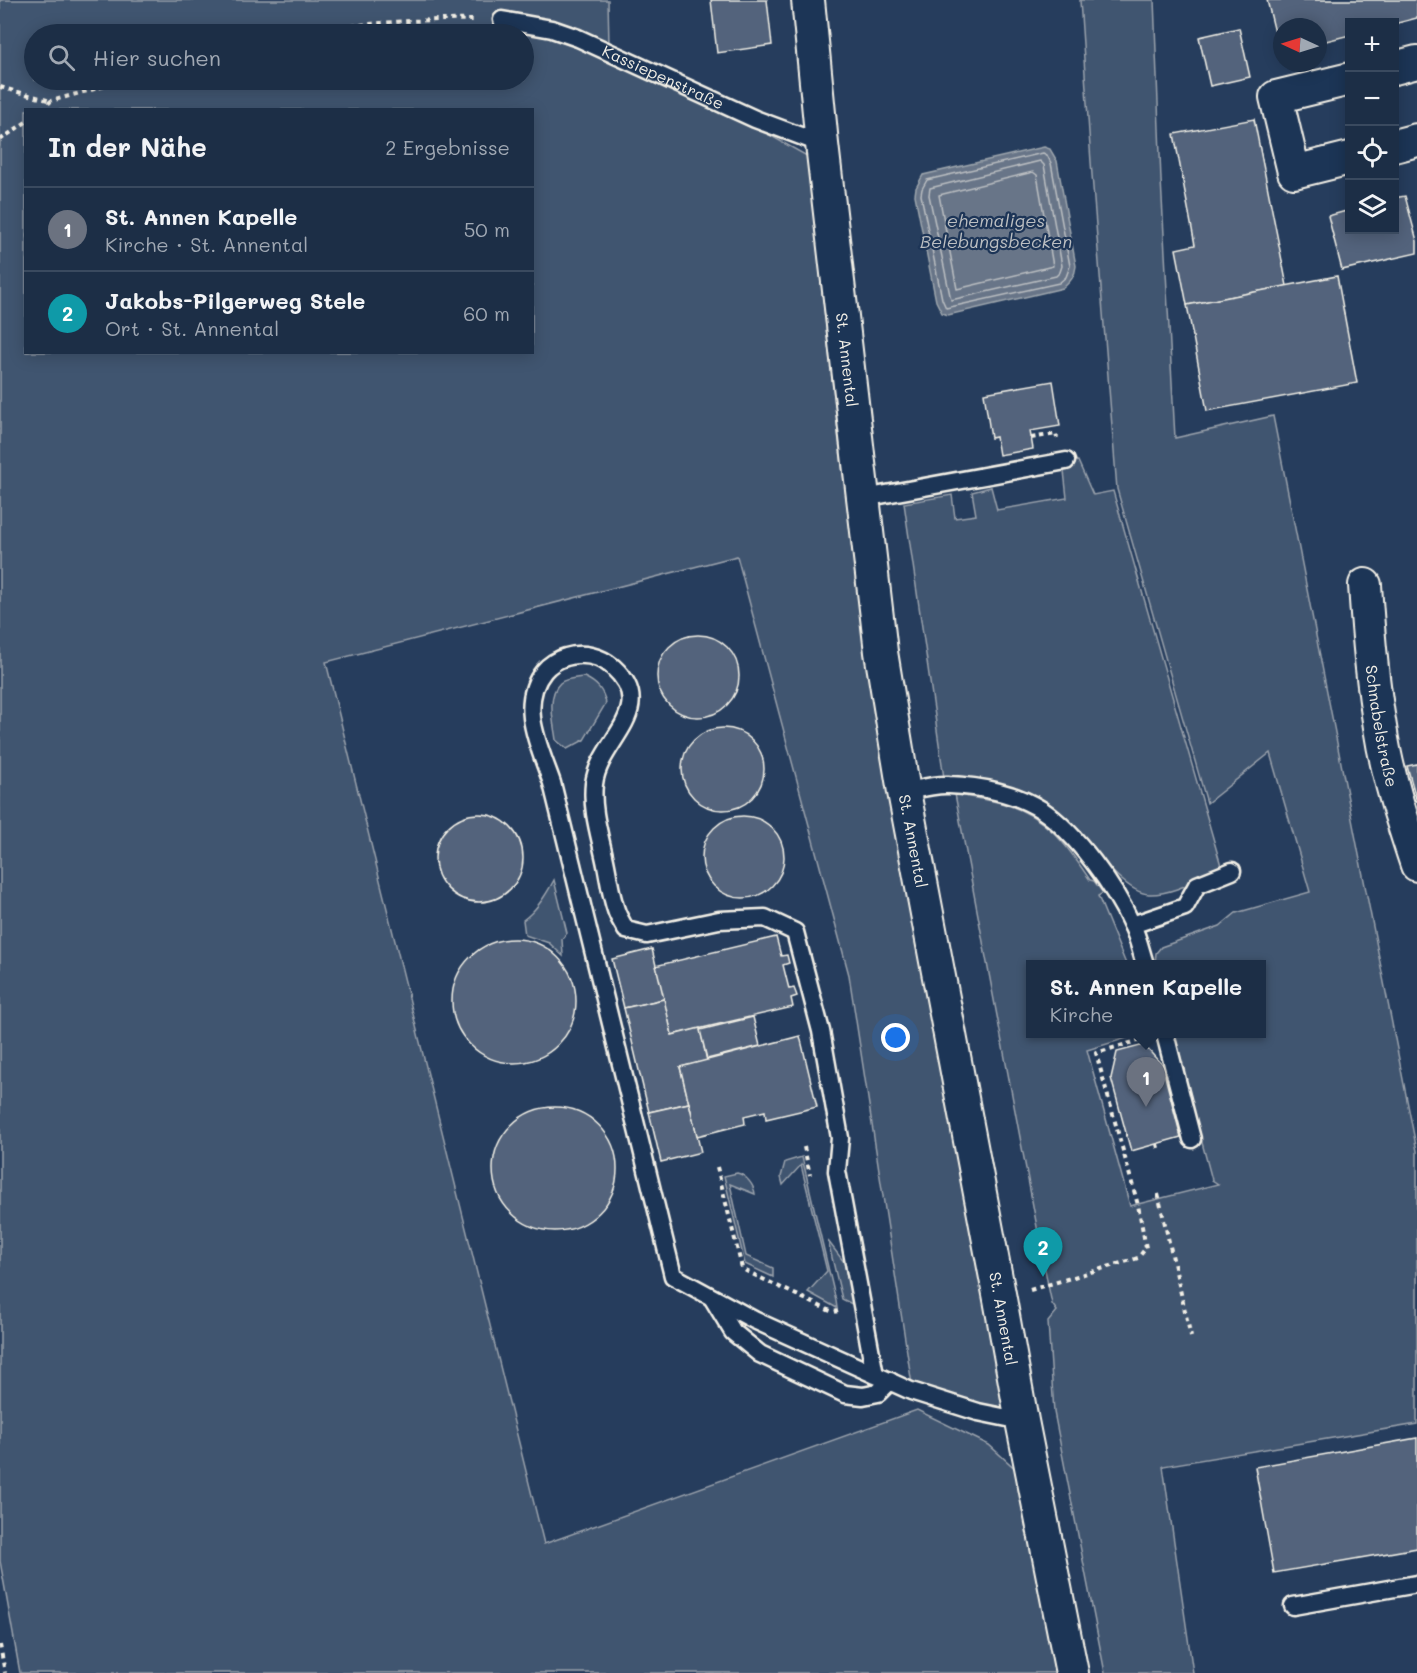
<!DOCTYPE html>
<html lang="de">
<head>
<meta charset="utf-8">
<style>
  :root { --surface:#1c2e46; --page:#25364d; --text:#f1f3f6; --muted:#a0a8b3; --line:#3a4a5f; --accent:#95b2f1 }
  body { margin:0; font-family:Mali,sans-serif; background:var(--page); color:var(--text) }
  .controls { position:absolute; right:18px; top:18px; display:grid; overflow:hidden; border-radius:0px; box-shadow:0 3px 15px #0003 }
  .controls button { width:54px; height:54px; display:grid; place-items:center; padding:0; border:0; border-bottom:2px solid var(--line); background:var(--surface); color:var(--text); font:30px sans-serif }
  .compass { position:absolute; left:1273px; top:18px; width:54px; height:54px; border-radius:50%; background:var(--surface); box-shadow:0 3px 15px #0003; rotate:274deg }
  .you { position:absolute; left:896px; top:1038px; width:21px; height:21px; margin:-15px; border:4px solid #fff; border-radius:50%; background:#1a73e8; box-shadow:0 0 0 9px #1a73e833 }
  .badge { display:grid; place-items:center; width:39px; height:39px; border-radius:50%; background:var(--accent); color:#fff; font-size:20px; font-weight:700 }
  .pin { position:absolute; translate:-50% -50px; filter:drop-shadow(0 2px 3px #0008) }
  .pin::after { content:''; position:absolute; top:32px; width:21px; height:18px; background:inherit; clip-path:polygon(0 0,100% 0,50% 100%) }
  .popup { position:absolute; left:1026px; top:960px; width:240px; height:78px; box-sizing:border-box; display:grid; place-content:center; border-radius:0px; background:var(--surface); filter:drop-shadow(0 2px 4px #0005); font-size:20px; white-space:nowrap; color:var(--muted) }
  .popup b { font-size:22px; color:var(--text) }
  .popup::after { content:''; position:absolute; left:50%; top:100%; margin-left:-12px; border:12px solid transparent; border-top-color:var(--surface) }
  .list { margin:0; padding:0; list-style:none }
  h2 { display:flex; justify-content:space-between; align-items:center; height:78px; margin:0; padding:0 24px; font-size:26px }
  h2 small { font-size:20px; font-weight:400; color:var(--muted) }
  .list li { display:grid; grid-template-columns:39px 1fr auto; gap:18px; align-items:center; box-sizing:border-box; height:84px; padding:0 24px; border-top:2px solid var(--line) }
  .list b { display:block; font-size:22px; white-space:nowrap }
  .list p { margin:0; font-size:20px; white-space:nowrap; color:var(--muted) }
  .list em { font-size:20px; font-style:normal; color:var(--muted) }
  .icon { flex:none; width:33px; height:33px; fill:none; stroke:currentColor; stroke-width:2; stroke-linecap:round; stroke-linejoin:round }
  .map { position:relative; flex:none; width:1417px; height:1673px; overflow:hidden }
  .search { position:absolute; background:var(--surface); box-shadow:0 3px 15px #0003; left:24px; top:24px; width:510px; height:66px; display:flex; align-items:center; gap:15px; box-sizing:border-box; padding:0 21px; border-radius:33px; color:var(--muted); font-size:22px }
  .panel { position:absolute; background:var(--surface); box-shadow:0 3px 15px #0003; left:24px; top:108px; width:510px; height:246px; border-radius:0px }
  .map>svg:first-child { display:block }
</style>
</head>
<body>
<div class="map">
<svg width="1417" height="1673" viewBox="0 0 1417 1673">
  <rect width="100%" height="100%" fill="#263d5d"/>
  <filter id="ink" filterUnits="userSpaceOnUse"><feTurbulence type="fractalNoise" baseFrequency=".0167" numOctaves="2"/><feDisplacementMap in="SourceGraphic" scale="12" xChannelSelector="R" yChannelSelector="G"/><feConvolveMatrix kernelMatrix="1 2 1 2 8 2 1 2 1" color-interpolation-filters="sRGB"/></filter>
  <g filter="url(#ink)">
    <g fill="#40546f" stroke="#9aa2ac" stroke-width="1.5" fill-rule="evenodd">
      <path d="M 0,0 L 608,0 L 609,45 L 807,156 L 839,442 L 866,652 L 1007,1412 L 913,1391 L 849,975 L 737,556 L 326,662 L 544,1544 L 917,1410 L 989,1445 L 1021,1474 L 1060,1673 L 20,1673 L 0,1561 ZM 34,34 L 524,34 L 524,80 L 34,80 ZM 26,110 L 532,110 L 532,352 L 26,352 Z"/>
      <path d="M 1080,0 L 1154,0 L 1161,180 L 1175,438 L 1273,416 L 1417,1151 L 1417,1424 L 1163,1466 L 1193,1673 L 1105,1673 L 1054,1412 L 1048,1322 L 1057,1311 L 1052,1304 L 1048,1285 L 955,794 C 970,798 986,799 1001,803 C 1047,816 1065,843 1090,880 L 1094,881 L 1103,893 L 1098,896 L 1126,964 L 1030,964 L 1030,1034 L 1140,1034 L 1087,1050 L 1130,1206 L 1218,1184 L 1212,1180 L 1173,1034 L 1262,1034 L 1262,964 L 1155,964 L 1156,953 L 1161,947 L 1220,926 L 1236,913 L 1310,892 L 1270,753 L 1207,803 L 1117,489 L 1091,162 Z"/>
      <path d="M 1078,461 L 1093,495 L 1113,491 L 1222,869 C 1200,878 1173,895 1149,894 C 1120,893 1080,829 1056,810 C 1022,783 987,777 944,778 L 904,503 L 952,495 L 955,518 L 976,515 L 972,492 L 991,487 L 997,510 L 1067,498 L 1063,462 Z"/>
      <path d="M 584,677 C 597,683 603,690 606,703 L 584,740 L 567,749 L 556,740 C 554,724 546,696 560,683 C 566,678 577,678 584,677 Z"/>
      <path d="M 554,880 L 567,933 L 562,939 L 563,956 L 549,943 L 525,935 L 523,920 C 537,910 546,895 554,880 Z"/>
      <path d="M 802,1157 L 836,1301 L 837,1308 L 808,1292 L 827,1271 L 801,1165 L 783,1185 L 781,1177 L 785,1162 Z"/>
      <path d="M 737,1173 C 746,1175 754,1185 755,1194 L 730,1184 L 746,1256 L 773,1268 L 773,1277 L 745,1264 L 724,1176 Z"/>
      <path d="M 828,1241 L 844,1262 L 854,1305 L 842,1299 Z"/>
    </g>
    <path fill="#677588" stroke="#9fa7ae" stroke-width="1.5" d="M 1044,147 L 1050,149 L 1057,161 L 1076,266 C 1075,276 1071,281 1063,288 L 948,315 L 942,313 L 936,301 L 915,195 L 916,188 L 923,175 Z"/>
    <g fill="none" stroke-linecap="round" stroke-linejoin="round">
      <g stroke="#bcbfc2" stroke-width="1.5">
        <path d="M 1043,153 L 1047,155 L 1051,163 L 1070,266 L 1066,277 L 1059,283 L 946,308 L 942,299 L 921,195 L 922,189 L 927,180 Z"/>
        <path d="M 1040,161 L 1044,165 L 1062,266 L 1060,272 L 1056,276 L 951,300 L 929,195 L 930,188 Z"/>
        <path d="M 1033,172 L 1037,175 L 1053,266 L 957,289 L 939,195 Z"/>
      </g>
    </g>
    <g fill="#52647b" stroke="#f4f1e8" stroke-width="1.5">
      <path d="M 711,0 L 767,0 L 772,45 L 717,53 Z"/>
      <path d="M 1267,0 L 1417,0 L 1417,18 L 1394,24 L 1350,22 L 1350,35 L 1318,43 L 1318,27 L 1282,27 L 1282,53 L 1280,53 Z"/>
      <path d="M 1239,28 L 1250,77 L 1210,86 L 1199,37 Z"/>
      <path d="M 1254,119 L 1287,286 L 1187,305 L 1176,249 L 1195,245 L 1174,134 Z"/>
      <path d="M 1405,196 L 1417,241 L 1417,253 L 1342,270 L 1328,216 L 1350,210 L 1350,230 L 1394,230 L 1394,198 Z"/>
      <path d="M 1337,276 L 1357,383 L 1207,411 L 1187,305 Z"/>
      <path d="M 1053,381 L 1060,426 L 1030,431 L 1033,449 L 999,455 L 996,437 L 991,438 L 984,393 Z"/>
      <circle cx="698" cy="676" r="41"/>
      <circle cx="723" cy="769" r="41"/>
      <path d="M 1417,764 L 1417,802 L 1407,766 Z"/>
      <circle cx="479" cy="858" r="44"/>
      <circle cx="743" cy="857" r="41"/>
      <path d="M 776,937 L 781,956 L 787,955 L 789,963 L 783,965 L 789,989 L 794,988 L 797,996 L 791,998 L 793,1007 L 672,1035 L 655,966 Z"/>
      <circle cx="514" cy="1001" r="62"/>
      <path d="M 652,949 L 664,999 L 624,1008 L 612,959 Z"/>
      <path d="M 664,999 L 672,1035 L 700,1028 L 707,1061 L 680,1067 L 689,1103 L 649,1112 L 624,1008 Z"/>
      <path d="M 753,1017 L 760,1046 L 707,1059 L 700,1030 Z"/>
      <path d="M 800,1036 L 817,1107 L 766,1119 L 765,1111 L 744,1116 L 745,1124 L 697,1136 L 680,1067 Z"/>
      <path d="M 1144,1045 L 1162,1065 L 1181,1137 L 1131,1151 L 1111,1078 L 1117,1052 Z"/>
      <path d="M 689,1103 L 701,1152 L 661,1162 L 649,1112 Z"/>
      <circle cx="555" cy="1169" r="62"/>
      <path d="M 1417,1438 L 1417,1548 L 1274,1573 L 1255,1467 Z"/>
    </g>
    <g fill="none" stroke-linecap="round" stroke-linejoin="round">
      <defs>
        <g id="service">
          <path id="s1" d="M 502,20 L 552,29 L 578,38 L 755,119 L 822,144"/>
          <path d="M 864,498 L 1066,461"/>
          <path d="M 904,792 C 918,789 935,784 949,785 C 980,786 1016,793 1042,810 C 1076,833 1115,887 1132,925 C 1138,937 1141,952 1145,964"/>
          <path d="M 1132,925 L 1185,907 L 1197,885 L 1232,871"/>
          <path d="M 1165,1034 L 1192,1139"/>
          <path d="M 713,1299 L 733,1332 L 760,1354 L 845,1394 L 863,1396 L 878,1393 L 890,1381"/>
          <path d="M 875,1375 L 837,1171 L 840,1138 L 821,1031 L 795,932 L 765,918 L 719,920 L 647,935 L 626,930 C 623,924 618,917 616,910 C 611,896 609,880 606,865 C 601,839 591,811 594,784 C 599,740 660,710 613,667 C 600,656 583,652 566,657 C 558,659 549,665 544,671 C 517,704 540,748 552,783 L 673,1276 L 754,1320 L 911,1391 L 978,1412 L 1022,1421"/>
          <path d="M 1293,1606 L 1417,1584"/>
        </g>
        <g id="minor">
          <path id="s2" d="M 808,0 L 822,144 L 881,652 L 904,792 L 1000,1299 L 1022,1421 L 1072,1673"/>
          <path d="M 1394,68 L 1417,62"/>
          <path d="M 1350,79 L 1276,97 L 1294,172 L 1350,158"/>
          <path d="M 1394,146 L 1417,140"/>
          <path id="s3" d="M 1365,585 C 1368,632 1372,680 1380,727 C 1387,774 1402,820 1417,865"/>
        </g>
      </defs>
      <use href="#service" stroke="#f4f1e8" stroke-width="21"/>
      <use href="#minor" stroke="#f4f1e8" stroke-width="36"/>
      <g stroke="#f4f1e8" stroke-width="4" stroke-dasharray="4.5 4.5" stroke-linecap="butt">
        <path d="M 298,34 C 357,23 417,19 477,20"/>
        <path d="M 0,87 L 51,101"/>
        <path d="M 42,110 L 51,101 L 127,80"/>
        <path d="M 0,140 L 26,122"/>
        <path d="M 1031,438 L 1056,434 L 1057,438"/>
        <path d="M 1157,1144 L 1158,1148"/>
        <path d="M 804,1147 L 810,1175"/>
        <path d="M 717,1167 L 742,1268 L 746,1271 L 828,1310 L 834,1312 L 838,1311"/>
        <path d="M 1158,1194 L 1191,1337"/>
        <path d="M 1030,1290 L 1138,1258 L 1146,1248 L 1138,1205 L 1096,1053 L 1140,1040"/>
        <path d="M 0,1645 L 5,1673"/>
      </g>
      <use href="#service" stroke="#1d3557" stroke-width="16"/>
      <use href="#minor" stroke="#1d3557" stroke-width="32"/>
    </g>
  </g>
  <g text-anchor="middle" stroke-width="4.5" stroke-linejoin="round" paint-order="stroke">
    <g font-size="16" fill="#f4f1e8" stroke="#1d3557">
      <text dy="6" stroke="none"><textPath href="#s1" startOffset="172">Kassiepenstraße</textPath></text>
      <text dy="6" stroke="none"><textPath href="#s2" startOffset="362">St. Annental</textPath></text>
      <text dy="6" stroke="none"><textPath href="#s3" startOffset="142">Schnabelstraße</textPath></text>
      <text dy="6" stroke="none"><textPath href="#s2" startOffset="848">St. Annental</textPath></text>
      <text dy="6" stroke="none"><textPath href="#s2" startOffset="1334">St. Annental</textPath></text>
    </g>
    <g font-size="18" font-style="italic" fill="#bcbfc2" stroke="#1d3557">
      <text x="996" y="227">ehemaliges<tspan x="996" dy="21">Belebungsbecken</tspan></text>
    </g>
  </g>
</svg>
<div class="controls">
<button>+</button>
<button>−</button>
<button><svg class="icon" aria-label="locate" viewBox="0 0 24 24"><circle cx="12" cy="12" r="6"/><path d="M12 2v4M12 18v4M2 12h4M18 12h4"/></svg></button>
<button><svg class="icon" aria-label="layers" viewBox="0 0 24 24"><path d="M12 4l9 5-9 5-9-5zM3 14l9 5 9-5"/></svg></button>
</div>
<svg class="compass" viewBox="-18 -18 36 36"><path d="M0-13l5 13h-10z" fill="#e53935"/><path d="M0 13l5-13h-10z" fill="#a0a8b3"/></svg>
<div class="you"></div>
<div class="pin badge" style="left:1146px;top:1107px;background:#6b7280">1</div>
<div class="popup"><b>St. Annen Kapelle</b>Kirche</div>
<div class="pin badge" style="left:1043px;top:1277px;background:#0f9aa8">2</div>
<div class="search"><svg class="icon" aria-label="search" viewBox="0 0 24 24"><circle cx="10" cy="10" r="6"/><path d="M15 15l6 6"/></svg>Hier suchen</div>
<section class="panel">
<h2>In der Nähe<small>2 Ergebnisse</small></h2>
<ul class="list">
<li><span class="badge" style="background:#6b7280">1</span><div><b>St. Annen Kapelle</b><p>Kirche · St. Annental</p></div><em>50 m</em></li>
<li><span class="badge" style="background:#0f9aa8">2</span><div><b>Jakobs-Pilgerweg Stele</b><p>Ort · St. Annental</p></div><em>60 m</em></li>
</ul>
</section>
</div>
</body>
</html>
